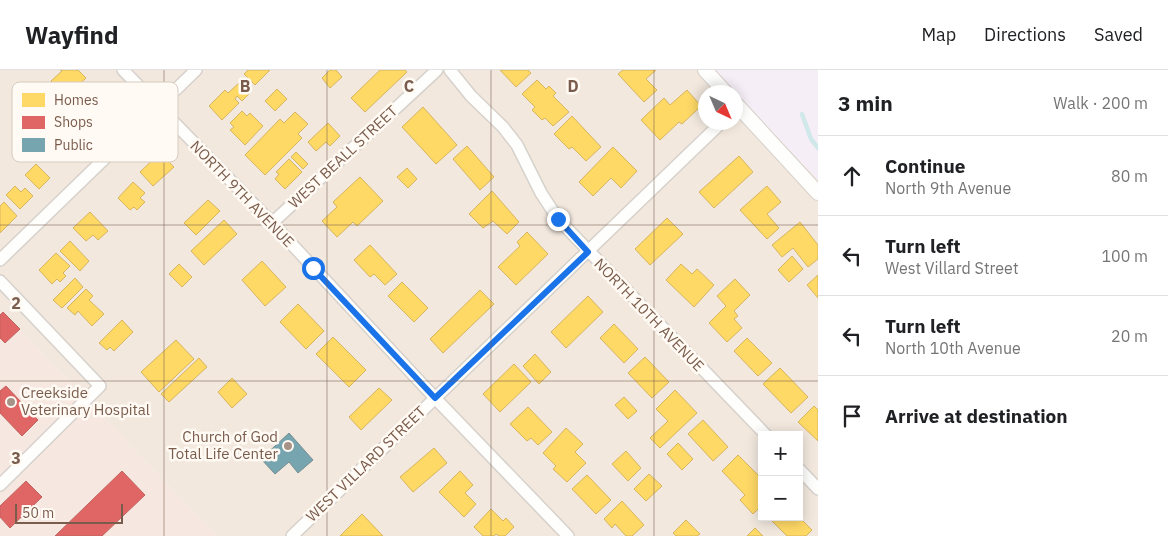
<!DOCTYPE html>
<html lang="en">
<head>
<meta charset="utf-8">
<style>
  :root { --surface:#fff; --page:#f2f2f2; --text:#202124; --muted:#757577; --line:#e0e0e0 }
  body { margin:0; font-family:"IBM Plex Sans",sans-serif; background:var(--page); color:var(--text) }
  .controls { position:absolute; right:15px; bottom:15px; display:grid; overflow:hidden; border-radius:0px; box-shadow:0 2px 12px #0003 }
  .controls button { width:45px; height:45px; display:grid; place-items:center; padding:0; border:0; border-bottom:1px solid var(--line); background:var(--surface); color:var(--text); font:25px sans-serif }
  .compass { position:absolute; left:698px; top:15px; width:45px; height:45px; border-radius:50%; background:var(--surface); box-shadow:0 2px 12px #0003; rotate:136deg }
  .scale { position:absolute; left:15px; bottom:12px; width:108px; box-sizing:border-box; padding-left:5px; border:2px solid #7a5c4d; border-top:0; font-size:14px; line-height:18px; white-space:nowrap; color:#7a5c4d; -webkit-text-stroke:4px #fffaf3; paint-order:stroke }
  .stop { position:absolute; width:15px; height:15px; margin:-11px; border:4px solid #1a73e8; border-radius:50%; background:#fff }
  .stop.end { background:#1a73e8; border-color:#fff; box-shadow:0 1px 5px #0008 }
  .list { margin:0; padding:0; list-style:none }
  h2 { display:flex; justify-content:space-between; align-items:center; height:65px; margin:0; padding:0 20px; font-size:21px }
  h2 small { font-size:16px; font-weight:400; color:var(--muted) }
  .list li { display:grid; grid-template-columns:32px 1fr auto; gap:15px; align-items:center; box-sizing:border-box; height:80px; padding:0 20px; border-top:1px solid var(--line) }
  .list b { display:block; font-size:19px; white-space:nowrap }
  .list p { margin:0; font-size:16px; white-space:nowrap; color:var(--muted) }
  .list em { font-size:16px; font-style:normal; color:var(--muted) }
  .icon { flex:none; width:28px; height:28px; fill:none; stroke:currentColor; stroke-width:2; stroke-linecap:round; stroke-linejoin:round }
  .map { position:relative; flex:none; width:818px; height:466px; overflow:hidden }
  header { display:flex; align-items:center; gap:30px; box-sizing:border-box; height:70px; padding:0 25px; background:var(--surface); border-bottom:1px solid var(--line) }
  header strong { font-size:24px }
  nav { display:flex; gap:28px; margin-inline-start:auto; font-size:18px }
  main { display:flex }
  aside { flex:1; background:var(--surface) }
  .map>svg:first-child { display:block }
</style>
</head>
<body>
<header>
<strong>Wayfind</strong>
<nav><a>Map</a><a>Directions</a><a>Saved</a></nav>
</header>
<main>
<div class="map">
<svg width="818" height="466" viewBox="0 0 818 466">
  <rect width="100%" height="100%" fill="#f9f5f0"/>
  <path fill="#f2e8de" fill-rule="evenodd" d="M 0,0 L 714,0 L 818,110 L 818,466 L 217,466 L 0,239 ZM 706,22 L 736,22 L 736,52 L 706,52 ZM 762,365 L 799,365 L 799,447 L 762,447 Z"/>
  <path fill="#f6e8e1" d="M 0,239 L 217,466 L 0,466 Z"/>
  <path fill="#f6eef6" d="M 714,0 L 818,0 L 818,110 Z"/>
  <g fill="#ffd966" stroke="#d7b45e">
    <path d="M 60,0 L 78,0 L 86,8 L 66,27 L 51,11 L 62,1 Z"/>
    <path d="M 248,0 L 270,0 L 255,15 L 244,4 Z"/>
    <path d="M 330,0 L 336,0 L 342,7 L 330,18 L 322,8 Z"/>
    <path d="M 380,0 L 405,0 L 407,2 L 365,42 L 351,28 Z"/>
    <path d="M 500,0 L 528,0 L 531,3 L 516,17 Z"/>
    <path d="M 623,0 L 656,0 L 646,9 L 657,20 L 644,32 L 618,4 Z"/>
    <path d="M 537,10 L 546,19 L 549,16 L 556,23 L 553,26 L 569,42 L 553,56 L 545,48 L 542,50 L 532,40 L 535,37 L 522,24 Z"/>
    <path d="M 239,13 L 249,24 L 242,31 L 237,26 L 235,29 L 239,33 L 222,50 L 209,36 L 225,20 L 228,23 Z"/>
    <path d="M 277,19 L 287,29 L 275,41 L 265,31 Z"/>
    <path d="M 687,20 L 701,36 L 682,54 L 679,52 L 660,70 L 641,50 L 664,28 L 670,35 Z"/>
    <path d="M 423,37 L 457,75 L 436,94 L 402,57 Z"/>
    <path d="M 242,41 L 247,46 L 250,43 L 263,56 L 245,75 L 230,60 L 234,57 L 230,53 Z"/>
    <path d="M 295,42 L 308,54 L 298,64 L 302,68 L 265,105 L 245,85 L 280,49 L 284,53 Z"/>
    <path d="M 572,46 L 601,77 L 586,91 L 572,77 L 569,79 L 554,64 Z"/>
    <path d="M 328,53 L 340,66 L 330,76 L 326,72 L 316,81 L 308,72 Z"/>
    <path d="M 467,76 L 494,107 L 480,120 L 453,89 Z"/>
    <path d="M 613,77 L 637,101 L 621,118 L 611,108 L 593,126 L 579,112 Z"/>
    <path d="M 296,82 L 308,94 L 303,99 L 291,87 Z"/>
    <path d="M 160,83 L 174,97 L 153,116 L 140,102 Z"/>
    <path d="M 739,86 L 753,102 L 714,138 L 699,122 Z"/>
    <path d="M 289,89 L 302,102 L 285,119 L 275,109 L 279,104 L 276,102 Z"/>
    <path d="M 36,94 L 50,108 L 39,119 L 25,105 Z"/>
    <path d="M 407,98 L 417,109 L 408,118 L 397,107 Z"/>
    <path d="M 360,107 L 383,131 L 357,156 L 353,152 L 337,167 L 322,151 L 337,137 L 333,132 Z"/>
    <path d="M 133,112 L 145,123 L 140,128 L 145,132 L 137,140 L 134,137 L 130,140 L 118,128 Z"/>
    <path d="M 15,116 L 21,122 L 25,118 L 33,126 L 20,139 L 6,125 Z"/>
    <path d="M 767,116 L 781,132 L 767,144 L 779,158 L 767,169 L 740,140 Z"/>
    <path d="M 492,121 L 519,152 L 507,164 L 493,151 L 483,158 L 469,144 Z"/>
    <path d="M 208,130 L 220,141 L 196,165 L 184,153 Z"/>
    <path d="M 4,132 L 17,146 L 0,163 L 0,136 Z"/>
    <path d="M 90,142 L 108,161 L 98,170 L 93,165 L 86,171 L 73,158 Z"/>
    <path d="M 667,148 L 683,164 L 650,195 L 635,179 Z"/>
    <path d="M 224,150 L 237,164 L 204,195 L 191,181 Z"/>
    <path d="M 800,152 L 818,175 L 818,189 L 808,197 L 793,178 L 782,187 L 772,175 Z"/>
    <path d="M 527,162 L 548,184 L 516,215 L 498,197 L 520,176 L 517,172 Z"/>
    <path d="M 70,171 L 89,191 L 80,201 L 60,181 Z"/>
    <path d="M 370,175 L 397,204 L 385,215 L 374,204 L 370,207 L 354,190 Z"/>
    <path d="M 56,183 L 70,196 L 63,203 L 66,206 L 60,212 L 57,209 L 52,214 L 39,200 Z"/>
    <path d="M 792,186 L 803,199 L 789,212 L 778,200 Z"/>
    <path d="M 262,191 L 286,217 L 265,236 L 242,210 Z"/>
    <path d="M 179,194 L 192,207 L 182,217 L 169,204 Z"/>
    <path d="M 681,194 L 692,204 L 697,199 L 714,215 L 694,237 L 666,210 Z"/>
    <path d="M 818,205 L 818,228 L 807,215 Z"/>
    <path d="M 75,208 L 83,217 L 62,238 L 53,230 Z"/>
    <path d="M 735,209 L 750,225 L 734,241 L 738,246 L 734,249 L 742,258 L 727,272 L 709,253 L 726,236 L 717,226 Z"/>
    <path d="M 402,212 L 428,238 L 414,252 L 388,226 Z"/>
    <path d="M 86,219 L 93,226 L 89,230 L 104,244 L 92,256 L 78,241 L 75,245 L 67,238 Z"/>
    <path d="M 480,220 L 494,234 L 443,283 L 430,269 Z"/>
    <path d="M 588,226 L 603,242 L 566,278 L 551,262 Z"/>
    <path d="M 298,234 L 324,261 L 306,279 L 280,252 Z"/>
    <path d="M 122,250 L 133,262 L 114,281 L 110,277 L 107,280 L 99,273 Z"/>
    <path d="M 614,254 L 638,279 L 624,293 L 600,268 Z"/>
    <path d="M 333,267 L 366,300 L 349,317 L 316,284 Z"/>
    <path d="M 747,268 L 772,293 L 758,306 L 734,281 Z"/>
    <path d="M 176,270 L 194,289 L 159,322 L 141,302 Z"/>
    <path d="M 535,284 L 551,302 L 539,314 L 523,296 Z"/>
    <path d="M 645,287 L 669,312 L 652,328 L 628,303 Z"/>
    <path d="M 199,288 L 207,297 L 169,332 L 161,324 Z"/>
    <path d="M 514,294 L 531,312 L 500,342 L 483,324 Z"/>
    <path d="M 780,298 L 808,327 L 791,343 L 763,314 Z"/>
    <path d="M 232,308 L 247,324 L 232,338 L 218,322 Z"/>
    <path d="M 379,318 L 392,330 L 361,360 L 349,347 Z"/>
    <path d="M 675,320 L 697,343 L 660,378 L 650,368 L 668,351 L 656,339 Z"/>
    <path d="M 624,327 L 637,341 L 628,349 L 615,335 Z"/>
    <path d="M 814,336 L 818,340 L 818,371 L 798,352 Z"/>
    <path d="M 528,337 L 552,362 L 538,375 L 531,368 L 527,371 L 510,354 Z"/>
    <path d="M 703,350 L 728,377 L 713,391 L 688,364 Z"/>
    <path d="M 566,358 L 583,374 L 575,382 L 586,393 L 567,412 L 553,399 L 556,396 L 543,383 Z"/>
    <path d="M 678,373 L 693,389 L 682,400 L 667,384 Z"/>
    <path d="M 434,378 L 447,393 L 413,422 L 400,407 Z"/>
    <path d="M 626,381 L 641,398 L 628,411 L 612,394 Z"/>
    <path d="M 738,385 L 762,409 L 762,435 L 753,444 L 740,430 L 745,425 L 722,401 Z"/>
    <path d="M 460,401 L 473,415 L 465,423 L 476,434 L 464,447 L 439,422 Z"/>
    <path d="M 649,404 L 662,416 L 646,431 L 634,419 Z"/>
    <path d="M 587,405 L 611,430 L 596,444 L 572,419 Z"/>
    <path d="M 622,431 L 644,455 L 632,466 L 626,466 L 615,454 L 612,458 L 604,449 Z"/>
    <path d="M 491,439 L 503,451 L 506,448 L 514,457 L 505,466 L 499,466 L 496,464 L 494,466 L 483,466 L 474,457 Z"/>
    <path d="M 362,444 L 383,466 L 340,466 Z"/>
    <path d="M 768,447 L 799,447 L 812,460 L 806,466 L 787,466 Z"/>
    <path d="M 686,450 L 700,464 L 697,466 L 676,466 L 673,463 Z"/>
    <path d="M 755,458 L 763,466 L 747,466 Z"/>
  </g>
  <g fill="#e06666" stroke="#c1635e">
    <path d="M 3,242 L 20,259 L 5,273 L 0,268 L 0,245 Z"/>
    <path d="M 6,316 L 38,350 L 22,366 L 0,343 L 0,321 Z"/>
    <path d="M 122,401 L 145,425 L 102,466 L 55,466 Z"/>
    <path d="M 26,411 L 42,427 L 10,458 L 0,447 L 0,436 Z"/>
  </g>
  <path fill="#76a5af" stroke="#778f92" d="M 289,363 L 313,390 L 298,403 L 289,392 L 275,404 L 261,389 Z"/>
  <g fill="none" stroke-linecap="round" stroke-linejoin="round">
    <path stroke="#d0e8ea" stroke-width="4.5" d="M 802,44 L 811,69 L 818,78"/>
    <defs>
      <g id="minor">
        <path d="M 123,0 L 272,153 L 435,328 L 568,466"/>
        <path d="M 450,0 L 471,26 L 503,57 L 517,75 L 541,123 L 558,149 L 766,365"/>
        <path d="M 272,153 L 437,0"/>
        <path d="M 0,190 L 196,0"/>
        <path d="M 0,211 L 100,316 L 0,415"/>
        <path d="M 799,399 L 818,419"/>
        <path d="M 292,466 L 722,52"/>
      </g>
      <g id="tertiary">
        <path d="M 705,0 L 725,22"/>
        <path d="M 736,34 L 818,123"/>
      </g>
    </defs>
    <use href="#minor" stroke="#d7d1cb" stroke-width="14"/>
    <use href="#tertiary" stroke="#d7d1cb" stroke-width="16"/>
    <use href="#minor" stroke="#fefefd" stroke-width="11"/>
    <use href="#tertiary" stroke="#fefefd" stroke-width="14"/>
  </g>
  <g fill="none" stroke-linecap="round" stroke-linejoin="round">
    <path stroke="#1a73e8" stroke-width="6" d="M 313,198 L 435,328 L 588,182 L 558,149"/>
  </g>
  <path fill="none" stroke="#7a5c4d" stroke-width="1" stroke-opacity="0.55" d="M 164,0 L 164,466M 327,0 L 327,466M 491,0 L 491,466M 654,0 L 654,466M 0,155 L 818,155M 0,311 L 818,311"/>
  <g fill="#a69286" stroke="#fffaf3" stroke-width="2">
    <circle cx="11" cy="332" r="5"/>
    <circle cx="288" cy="376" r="5"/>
  </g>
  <g text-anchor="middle" stroke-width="5" stroke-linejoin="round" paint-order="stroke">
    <g font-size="15" fill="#7a5c4d" stroke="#fffaf3">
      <text transform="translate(343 87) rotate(-43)" y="5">WEST BEALL STREET</text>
      <text transform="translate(242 124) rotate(46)" y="5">NORTH 9TH AVENUE</text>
      <text transform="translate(649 245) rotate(46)" y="5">NORTH 10TH AVENUE</text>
      <text transform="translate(366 394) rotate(-44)" y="5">WEST VILLARD STREET</text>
    </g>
    <g font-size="15" fill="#7a5c4d" stroke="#fffaf3" text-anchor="start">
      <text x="21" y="328">Creekside<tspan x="21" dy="17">Veterinary Hospital</tspan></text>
      <text x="278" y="372" text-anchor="end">Church of God<tspan x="278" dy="17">Total Life Center</tspan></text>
    </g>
  </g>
  <rect x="12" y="12" width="166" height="80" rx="8" fill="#fffaf3" stroke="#d7cbc1" stroke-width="1"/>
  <rect x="22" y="23" width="23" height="14" fill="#ffd966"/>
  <rect x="22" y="46" width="23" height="13" fill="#e06666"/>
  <rect x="22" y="68" width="23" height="14" fill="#76a5af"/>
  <g font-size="14" fill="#7a5c4d">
    <text x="54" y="35">Homes</text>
    <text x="54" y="57">Shops</text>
    <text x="54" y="80">Public</text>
  </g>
  <g font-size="16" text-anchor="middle" font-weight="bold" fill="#7a5c4d" stroke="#fffaf3" stroke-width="5" stroke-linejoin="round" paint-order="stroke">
    <text x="245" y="22">B</text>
    <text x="409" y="22">C</text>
    <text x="573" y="22">D</text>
    <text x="16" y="239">2</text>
    <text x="16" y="394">3</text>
  </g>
</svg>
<div class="controls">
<button>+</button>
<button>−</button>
</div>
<svg class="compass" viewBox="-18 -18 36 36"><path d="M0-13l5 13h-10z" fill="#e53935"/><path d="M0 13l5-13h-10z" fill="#757577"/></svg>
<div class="scale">50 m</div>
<div class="stop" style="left:313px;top:198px"></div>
<div class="stop end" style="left:558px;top:149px"></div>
</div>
<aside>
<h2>3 min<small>Walk · 200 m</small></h2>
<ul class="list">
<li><svg class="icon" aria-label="ahead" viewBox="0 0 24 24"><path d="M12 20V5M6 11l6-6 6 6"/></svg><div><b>Continue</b><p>North 9th Avenue</p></div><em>80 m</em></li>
<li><svg class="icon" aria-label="left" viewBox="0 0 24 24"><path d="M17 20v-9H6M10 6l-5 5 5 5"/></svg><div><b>Turn left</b><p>West Villard Street</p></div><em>100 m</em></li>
<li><svg class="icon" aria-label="left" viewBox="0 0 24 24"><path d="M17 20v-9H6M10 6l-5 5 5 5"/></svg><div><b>Turn left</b><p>North 10th Avenue</p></div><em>20 m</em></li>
<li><svg class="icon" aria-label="arrive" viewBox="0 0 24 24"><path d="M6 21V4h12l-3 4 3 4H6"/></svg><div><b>Arrive at destination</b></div></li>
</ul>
</aside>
</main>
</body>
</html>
